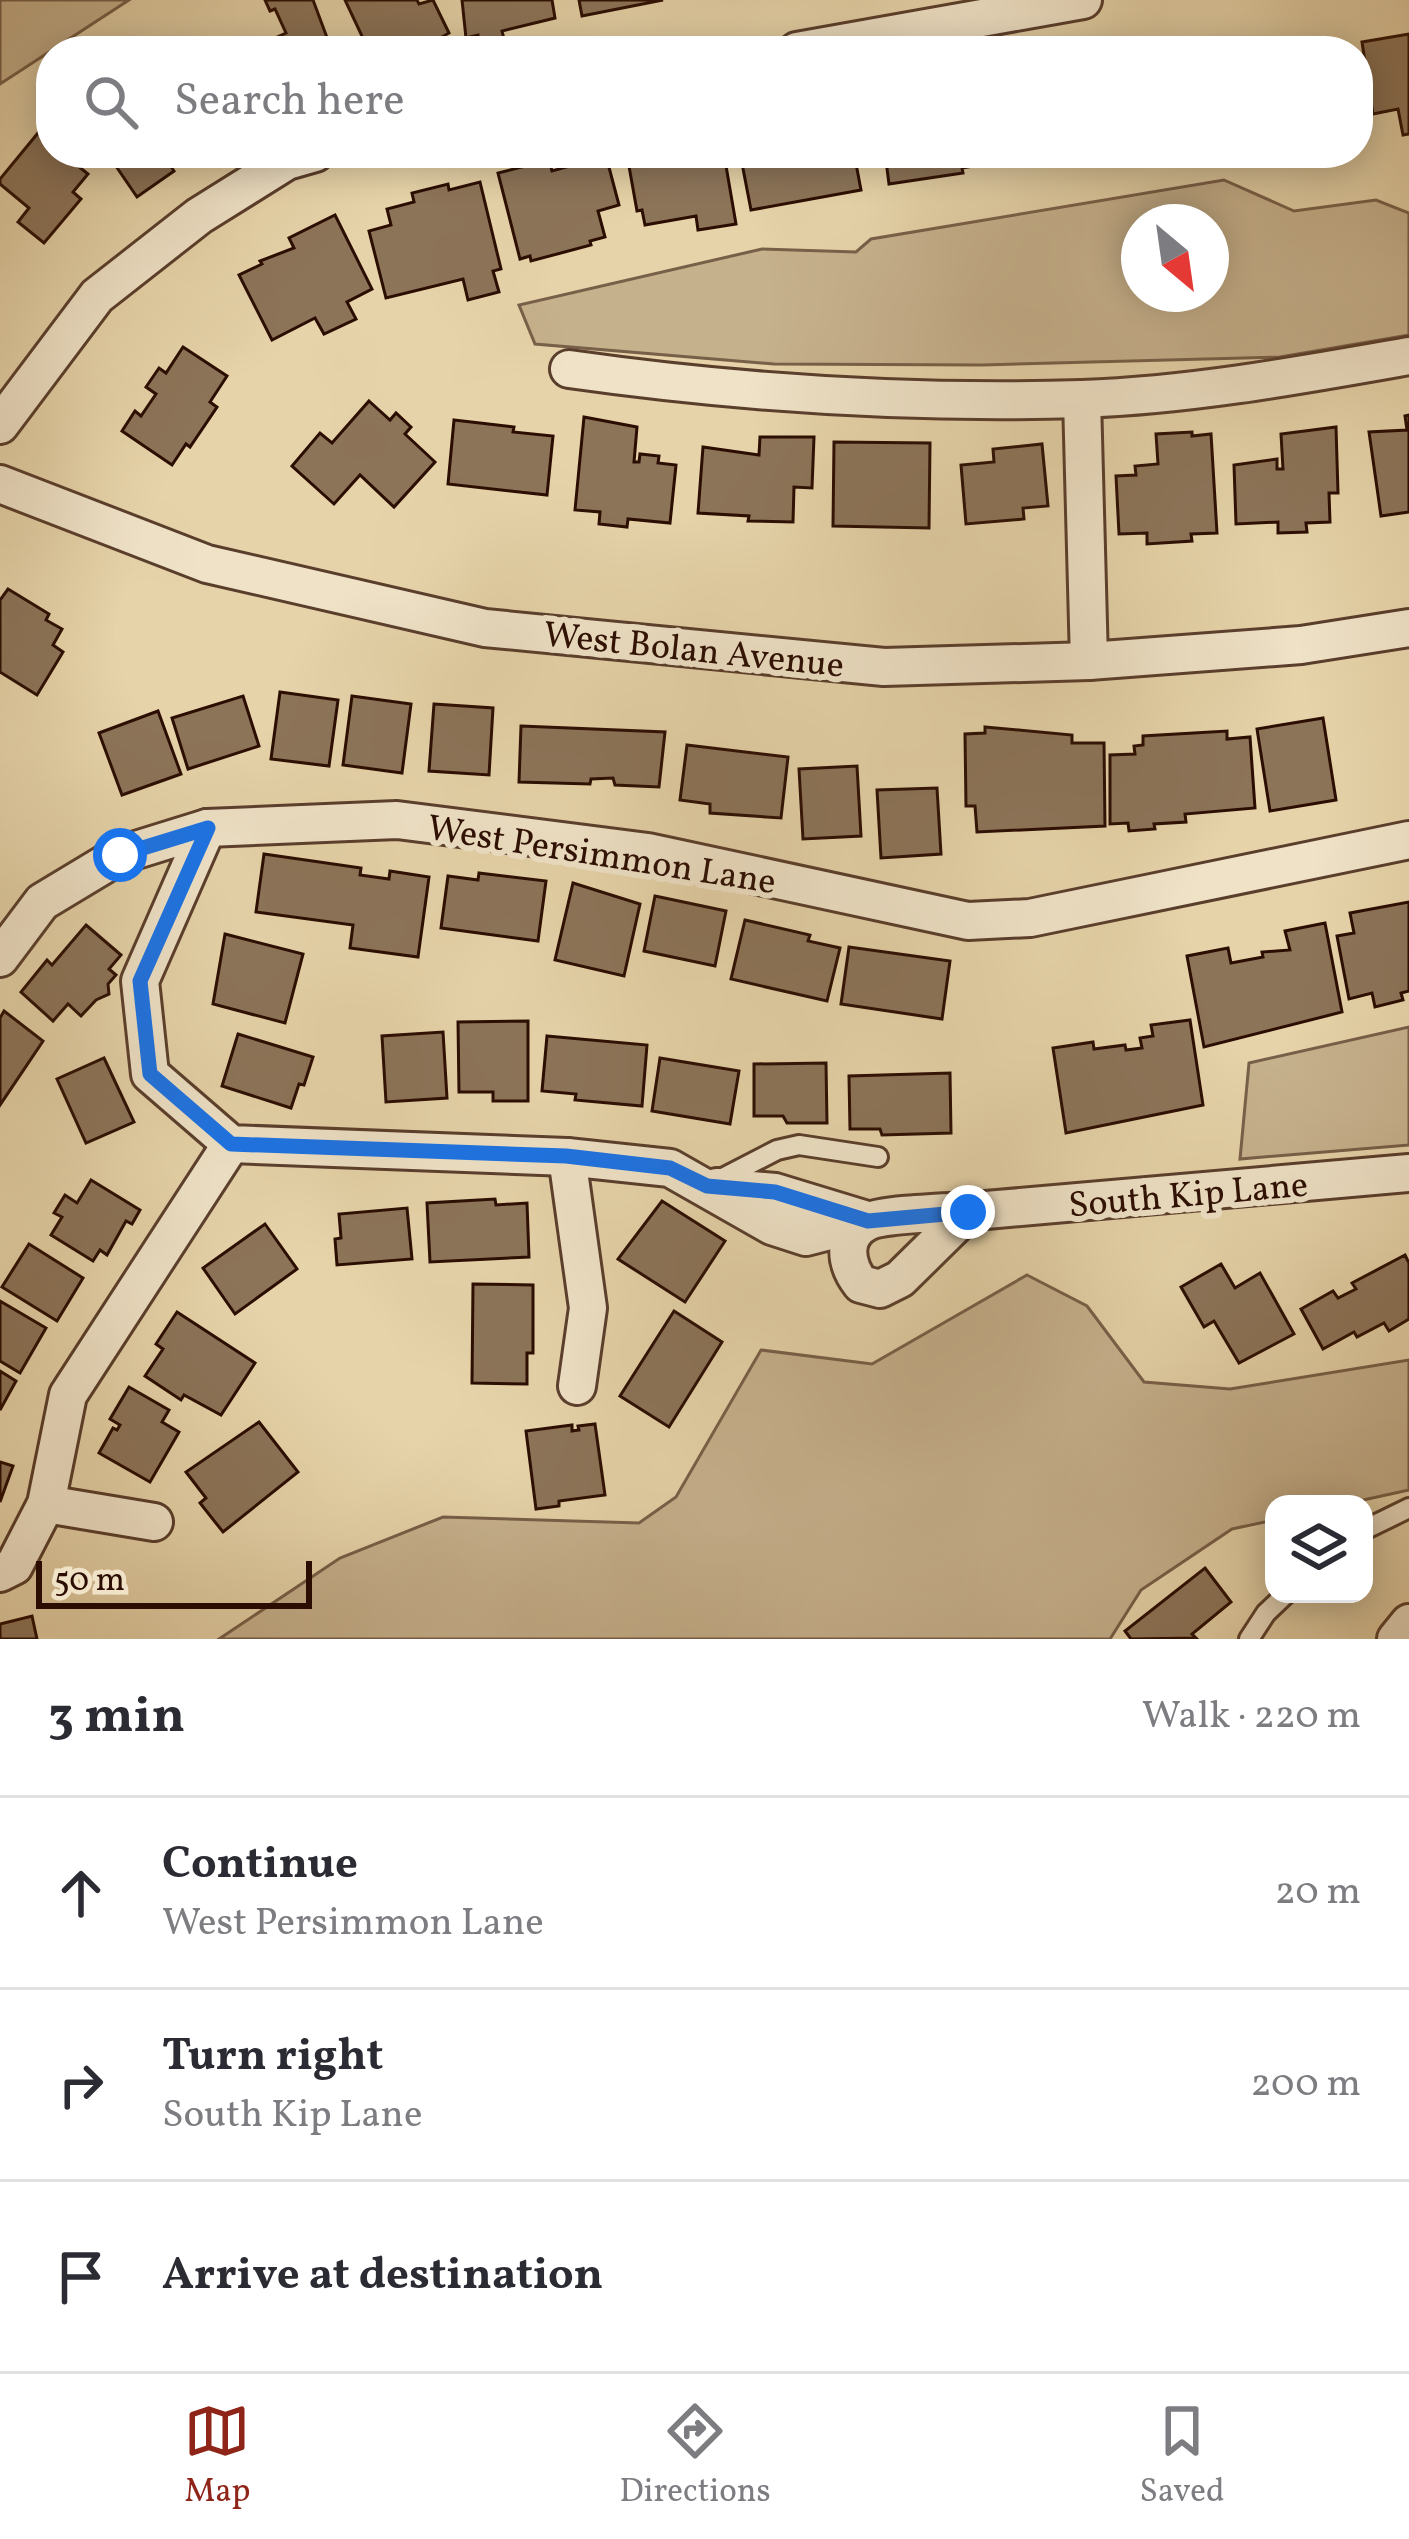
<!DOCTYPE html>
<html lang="en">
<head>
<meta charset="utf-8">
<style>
  :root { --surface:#fff; --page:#f2f2f3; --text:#2b2b33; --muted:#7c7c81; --line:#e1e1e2; --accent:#8f2418 }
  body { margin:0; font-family:Vollkorn,serif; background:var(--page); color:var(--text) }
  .controls { position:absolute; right:36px; bottom:36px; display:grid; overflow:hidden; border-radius:24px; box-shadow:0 6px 30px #0003 }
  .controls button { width:108px; height:108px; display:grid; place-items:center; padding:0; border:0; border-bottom:3px solid var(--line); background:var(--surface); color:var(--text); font:60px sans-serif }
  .compass { position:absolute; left:1121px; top:204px; width:108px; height:108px; border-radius:50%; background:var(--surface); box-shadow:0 6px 30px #0003; rotate:151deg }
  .scale { position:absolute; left:36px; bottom:30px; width:276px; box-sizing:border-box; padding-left:12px; border:6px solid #2b0d02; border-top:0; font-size:33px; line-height:42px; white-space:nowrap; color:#2b0d02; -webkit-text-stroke:9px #efe2c7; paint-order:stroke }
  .stop { position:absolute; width:36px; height:36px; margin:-27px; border:9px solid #1a73e8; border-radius:50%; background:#fff }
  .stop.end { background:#1a73e8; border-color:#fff; box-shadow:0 3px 12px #0008 }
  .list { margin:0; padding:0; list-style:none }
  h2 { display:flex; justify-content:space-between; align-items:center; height:156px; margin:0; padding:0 48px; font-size:51px }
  h2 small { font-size:39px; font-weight:400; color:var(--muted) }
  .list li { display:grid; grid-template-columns:78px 1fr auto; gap:36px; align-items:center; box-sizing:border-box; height:192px; padding:0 48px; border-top:3px solid var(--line) }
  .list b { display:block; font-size:45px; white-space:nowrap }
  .list p { margin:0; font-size:39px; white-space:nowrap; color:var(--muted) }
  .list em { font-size:39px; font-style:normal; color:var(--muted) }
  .icon { flex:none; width:66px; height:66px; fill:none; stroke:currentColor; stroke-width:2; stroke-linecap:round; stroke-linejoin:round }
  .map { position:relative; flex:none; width:1409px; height:1639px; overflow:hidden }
  .search { position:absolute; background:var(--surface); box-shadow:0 6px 30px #0003; left:36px; right:36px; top:36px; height:132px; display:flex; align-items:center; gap:30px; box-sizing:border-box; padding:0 42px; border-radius:48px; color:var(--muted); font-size:45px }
  .sheet { height:732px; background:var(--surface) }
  nav { display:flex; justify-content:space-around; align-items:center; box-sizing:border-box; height:168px; border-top:3px solid var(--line); background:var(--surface); font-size:33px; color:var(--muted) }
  nav a { display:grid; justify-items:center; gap:6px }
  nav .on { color:var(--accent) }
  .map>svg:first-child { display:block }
</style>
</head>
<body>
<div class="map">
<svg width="1409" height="1639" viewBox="0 0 1409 1639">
  <rect width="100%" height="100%" fill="#e6d3a9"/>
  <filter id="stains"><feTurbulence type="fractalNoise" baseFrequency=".00167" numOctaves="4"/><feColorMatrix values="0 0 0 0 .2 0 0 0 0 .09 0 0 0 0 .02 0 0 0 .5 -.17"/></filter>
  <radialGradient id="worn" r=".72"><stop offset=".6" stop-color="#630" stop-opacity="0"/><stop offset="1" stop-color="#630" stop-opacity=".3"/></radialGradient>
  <g fill="#c6b18d" stroke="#785f48" stroke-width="3" fill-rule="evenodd">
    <path d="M 0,0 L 129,0 L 0,84 Z"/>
    <path d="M 1224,180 L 1294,211 L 1376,200 L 1409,213 L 1409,335 L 1280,357 L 982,365 L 774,364 L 535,344 L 519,305 L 762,249 L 856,252 L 871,239 ZM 1139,222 L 1211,222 L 1211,294 L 1139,294 Z"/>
    <path d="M 1409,1027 L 1409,1145 L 1240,1159 L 1249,1063 Z"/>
    <path d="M 1027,1275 L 1087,1306 L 1144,1382 L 1230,1389 L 1409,1360 L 1409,1490 L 1345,1504 L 1274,1504 L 1274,1520 L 1232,1529 L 1141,1590 L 1110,1639 L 219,1639 L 340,1558 L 443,1517 L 639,1523 L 676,1497 L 761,1350 L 872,1364 Z"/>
  </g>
  <g fill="#8c7459" stroke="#2b0d02" stroke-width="3">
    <path d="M 265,0 L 313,0 L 332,51 L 246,51 L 286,33 L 275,9 L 270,11 Z"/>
    <path d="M 345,0 L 417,0 L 419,4 L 433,0 L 449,33 L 418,51 L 394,51 L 391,46 L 369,51 Z"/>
    <path d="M 462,0 L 552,0 L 555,18 L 502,31 L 504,39 L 479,43 L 478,35 L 466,38 Z"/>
    <path d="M 579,0 L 663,0 L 582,16 Z"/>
    <path d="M 1409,34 L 1409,134 L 1403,135 L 1398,109 L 1373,114 L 1362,42 Z"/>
    <path d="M 1292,38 L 1294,48 L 1327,43 L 1329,49 L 1346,47 L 1347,51 L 1241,51 L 1256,48 L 1255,44 Z"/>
    <path d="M 38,133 L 51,144 L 51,153 L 62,153 L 88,174 L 73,192 L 81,199 L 44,243 L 18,222 L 29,208 L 0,184 L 0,179 Z"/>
    <path d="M 107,153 L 162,153 L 174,171 L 137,197 Z"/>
    <path d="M 708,153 L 710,163 L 725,160 L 736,224 L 698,230 L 696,216 L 645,225 L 642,210 L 637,211 L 627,155 Z"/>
    <path d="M 740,153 L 854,153 L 861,190 L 751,210 Z"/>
    <path d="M 885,153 L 983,153 L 985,164 L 962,168 L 963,173 L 889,184 Z"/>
    <path d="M 606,156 L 619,205 L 598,211 L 605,237 L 590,241 L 591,245 L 531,261 L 530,256 L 520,259 L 498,173 L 549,160 L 552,171 Z"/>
    <path d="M 480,182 L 501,269 L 493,271 L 499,292 L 468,300 L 463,279 L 386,298 L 369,231 L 391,225 L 387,209 L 414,202 L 412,193 L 448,184 L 449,190 Z"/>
    <path d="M 335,215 L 372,289 L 347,302 L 356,319 L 324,334 L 315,318 L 272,340 L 239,275 L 262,264 L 260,261 L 294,248 L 289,238 Z"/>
    <path d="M 183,347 L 227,376 L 210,402 L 217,407 L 190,447 L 186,444 L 172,465 L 122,431 L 135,411 L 141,416 L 156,394 L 146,387 L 159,368 L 166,373 Z"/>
    <path d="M 369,401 L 390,420 L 396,413 L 411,427 L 405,434 L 435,462 L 394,507 L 360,475 L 334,504 L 292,466 L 320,433 L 332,443 Z"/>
    <path d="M 1409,415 L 1409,512 L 1381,516 L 1369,432 L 1407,430 L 1405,416 Z"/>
    <path d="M 584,417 L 637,427 L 634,462 L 639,462 L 640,454 L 659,456 L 658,463 L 676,465 L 670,523 L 628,519 L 627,527 L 599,524 L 600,512 L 575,510 Z"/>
    <path d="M 454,420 L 514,427 L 513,432 L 553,436 L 547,495 L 448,484 Z"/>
    <path d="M 1336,427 L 1338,493 L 1329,493 L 1330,522 L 1306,523 L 1307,532 L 1278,533 L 1278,522 L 1236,524 L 1234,465 L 1277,459 L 1277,469 L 1283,469 L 1281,434 Z"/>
    <path d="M 1192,432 L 1192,436 L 1211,434 L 1217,533 L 1191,534 L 1192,541 L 1147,544 L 1147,533 L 1119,534 L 1116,476 L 1136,475 L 1135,466 L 1158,464 L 1156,434 Z"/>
    <path d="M 760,437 L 814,437 L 812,488 L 794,487 L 793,522 L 748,521 L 749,516 L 698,513 L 703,447 L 759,455 Z"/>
    <path d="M 834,442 L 930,443 L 929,528 L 833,526 Z"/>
    <path d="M 1042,444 L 1048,506 L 1023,508 L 1024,519 L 966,524 L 961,465 L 994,462 L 993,449 Z"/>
    <path d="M 8,589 L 49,614 L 46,620 L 62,629 L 53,645 L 63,652 L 37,695 L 0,672 L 0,600 Z"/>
    <path d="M 280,692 L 338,700 L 329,766 L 271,759 Z"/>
    <path d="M 243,696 L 259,746 L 188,769 L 172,718 Z"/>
    <path d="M 352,696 L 411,704 L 402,773 L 343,765 Z"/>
    <path d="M 434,704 L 493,708 L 489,775 L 429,771 Z"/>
    <path d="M 158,711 L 181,774 L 122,795 L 99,733 Z"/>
    <path d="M 1323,718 L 1336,800 L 1270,811 L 1257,729 Z"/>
    <path d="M 521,726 L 665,732 L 659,787 L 615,785 L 613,778 L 591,779 L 590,784 L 519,782 Z"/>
    <path d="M 985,727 L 1072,735 L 1072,743 L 1104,743 L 1105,826 L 977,832 L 975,806 L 966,806 L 965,734 L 985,733 Z"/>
    <path d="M 1227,731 L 1227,739 L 1250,737 L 1255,808 L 1185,814 L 1186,822 L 1154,824 L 1155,829 L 1129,831 L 1128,823 L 1110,824 L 1110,755 L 1135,754 L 1134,746 L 1143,745 L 1143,736 Z"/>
    <path d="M 687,745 L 788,757 L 781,818 L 710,813 L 710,804 L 680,800 Z"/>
    <path d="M 857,766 L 861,836 L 803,839 L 799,769 Z"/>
    <path d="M 937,788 L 941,854 L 881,858 L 877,790 Z"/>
    <path d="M 264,854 L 361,868 L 360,875 L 389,879 L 390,871 L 429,877 L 418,957 L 350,948 L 353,925 L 256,912 Z"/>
    <path d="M 479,873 L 546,881 L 538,941 L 441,928 L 448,876 L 478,880 Z"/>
    <path d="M 573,883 L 640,904 L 624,976 L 555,960 Z"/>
    <path d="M 655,896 L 726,911 L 715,966 L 644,951 Z"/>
    <path d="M 1409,902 L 1409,991 L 1401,993 L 1403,1000 L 1375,1007 L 1372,993 L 1349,999 L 1337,936 L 1354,933 L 1350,913 Z"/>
    <path d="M 745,920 L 810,935 L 808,941 L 840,948 L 827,1001 L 731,979 Z"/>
    <path d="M 1325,923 L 1342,1012 L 1204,1047 L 1187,956 L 1228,948 L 1231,963 L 1263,957 L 1262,952 L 1290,950 L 1285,931 Z"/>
    <path d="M 86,925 L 121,955 L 109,969 L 116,975 L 108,984 L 109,994 L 96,1000 L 81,1016 L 68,1004 L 53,1021 L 21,992 L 47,960 L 52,965 Z"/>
    <path d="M 225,934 L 303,954 L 285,1023 L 213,1004 Z"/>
    <path d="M 849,947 L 950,961 L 942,1019 L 841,1004 Z"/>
    <path d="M 4,1011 L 43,1041 L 0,1105 L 0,1018 Z"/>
    <path d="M 1190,1020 L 1203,1105 L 1066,1133 L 1053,1048 L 1093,1042 L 1094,1049 L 1125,1045 L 1126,1050 L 1142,1048 L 1140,1038 L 1153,1036 L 1151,1025 Z"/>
    <path d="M 528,1021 L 528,1101 L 493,1101 L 493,1092 L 459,1092 L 458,1022 Z"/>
    <path d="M 443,1032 L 447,1098 L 386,1102 L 382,1036 Z"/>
    <path d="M 238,1034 L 313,1057 L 304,1085 L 299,1084 L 291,1108 L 222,1086 Z"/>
    <path d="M 547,1036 L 647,1045 L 642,1106 L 575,1100 L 576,1094 L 542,1091 Z"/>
    <path d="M 104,1058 L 134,1122 L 86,1143 L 57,1079 Z"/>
    <path d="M 660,1058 L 739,1071 L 730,1124 L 652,1111 Z"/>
    <path d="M 826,1063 L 827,1123 L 787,1123 L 783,1116 L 754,1116 L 754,1064 Z"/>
    <path d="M 950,1073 L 951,1133 L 882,1135 L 880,1129 L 850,1129 L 849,1076 Z"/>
    <path d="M 91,1180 L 140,1210 L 132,1224 L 126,1221 L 107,1255 L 100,1250 L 93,1261 L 51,1235 L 62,1217 L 54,1213 L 65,1195 L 77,1203 Z"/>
    <path d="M 495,1199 L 496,1205 L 527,1203 L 529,1257 L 430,1262 L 427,1203 Z"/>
    <path d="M 662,1201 L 725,1241 L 685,1302 L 618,1259 Z"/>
    <path d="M 407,1208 L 412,1259 L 337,1265 L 335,1239 L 341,1238 L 339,1214 Z"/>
    <path d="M 265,1224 L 297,1269 L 235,1314 L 203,1268 Z"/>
    <path d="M 29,1244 L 83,1278 L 57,1321 L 2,1287 Z"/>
    <path d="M 1405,1255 L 1409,1263 L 1409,1319 L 1389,1331 L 1384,1323 L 1357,1337 L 1354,1332 L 1323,1349 L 1301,1309 L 1333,1291 L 1338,1298 L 1356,1289 L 1352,1283 Z"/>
    <path d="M 1221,1264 L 1235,1288 L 1260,1273 L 1294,1334 L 1239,1363 L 1214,1321 L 1204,1327 L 1181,1287 Z"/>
    <path d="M 473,1284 L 533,1285 L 533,1353 L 527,1353 L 527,1384 L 472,1383 Z"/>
    <path d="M 0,1301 L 46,1328 L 20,1373 L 0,1361 Z"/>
    <path d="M 674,1311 L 722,1342 L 669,1427 L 620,1396 Z"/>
    <path d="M 177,1312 L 255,1363 L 221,1415 L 184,1395 L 181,1400 L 145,1376 L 163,1349 L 156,1344 Z"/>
    <path d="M 0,1371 L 16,1381 L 0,1410 Z"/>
    <path d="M 129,1387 L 169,1410 L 162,1422 L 179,1432 L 150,1482 L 99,1453 L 113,1428 L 117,1430 L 120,1425 L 110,1419 Z"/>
    <path d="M 259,1422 L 298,1472 L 223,1532 L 200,1503 L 206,1498 L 186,1472 Z"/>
    <path d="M 595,1424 L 605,1495 L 559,1501 L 559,1506 L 536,1509 L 526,1431 L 572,1425 L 572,1431 L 579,1430 L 578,1426 Z"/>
    <path d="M 0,1462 L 13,1466 L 0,1502 Z"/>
    <path d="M 1205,1568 L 1231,1602 L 1192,1634 L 1196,1638 L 1131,1639 L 1125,1631 Z"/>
    <path d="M 32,1616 L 37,1639 L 0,1639 L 0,1624 Z"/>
  </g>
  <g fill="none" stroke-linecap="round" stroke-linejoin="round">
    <defs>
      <g id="lane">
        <path d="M 717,1181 L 777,1150 L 799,1145 L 878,1157"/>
        <path d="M 1364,1530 L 1409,1508"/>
        <path d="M 1249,1639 L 1266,1613 L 1286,1594"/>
      </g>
      <g id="street">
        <path d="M 797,51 L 1083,0"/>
        <path d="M 569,369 C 738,393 911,404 1082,399 C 1192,395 1301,375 1409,356"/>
        <path d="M 1082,399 L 1089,661"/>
        <path d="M 0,425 L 97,296 L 199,216 L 287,161 L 315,153"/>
        <path d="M 0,484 L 207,564 L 485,628 L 884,667 L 1089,661 L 1301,645 L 1409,628"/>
        <path d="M 207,828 L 140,981 L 150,1074 L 231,1144 L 567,1157 L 670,1168 L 772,1226 L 806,1237 L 868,1221"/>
        <path d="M 0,958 L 42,902 L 120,855 L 207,828 L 397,820 L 648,852 L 968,921 L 1030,918 L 1409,840"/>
        <path d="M 567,1157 L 588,1308 L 577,1386"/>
        <path d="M 717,1187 L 775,1192 L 867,1220"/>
        <path d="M 968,1212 L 900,1279 L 880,1289 L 861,1284 C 846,1265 840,1236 867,1222 C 884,1213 962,1212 986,1210 C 1127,1198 1268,1186 1409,1173"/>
        <path d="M 46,1504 L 154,1522"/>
        <path d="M 0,1573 L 14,1566 L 46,1504 L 68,1395 L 231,1144"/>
        <path d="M 1396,1639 L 1409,1623"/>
      </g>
    </defs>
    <use href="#lane" stroke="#5a3e2c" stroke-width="24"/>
    <use href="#street" stroke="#5a3e2c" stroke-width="42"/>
    <use href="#lane" stroke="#efe2c7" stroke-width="18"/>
    <use href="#street" stroke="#efe2c7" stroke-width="36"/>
  </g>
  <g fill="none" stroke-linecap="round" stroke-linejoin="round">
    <path stroke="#1a73e8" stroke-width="15" d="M 120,855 L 208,828 L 140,981 L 150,1074 L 231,1144 L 566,1156 L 670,1168 L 707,1186 L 775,1192 L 868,1221 L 968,1212"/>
  </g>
  <g text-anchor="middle" stroke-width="12" stroke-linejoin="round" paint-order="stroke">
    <g font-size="36" fill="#2b0d02" stroke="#efe2c7">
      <text transform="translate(694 648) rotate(6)" y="13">West Bolan Avenue</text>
      <text transform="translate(602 853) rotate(9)" y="13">West Persimmon Lane</text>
      <text transform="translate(1188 1193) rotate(-5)" y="13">South Kip Lane</text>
    </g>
  </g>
  <rect width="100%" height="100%" filter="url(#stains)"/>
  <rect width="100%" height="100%" fill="url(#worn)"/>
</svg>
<div class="controls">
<button><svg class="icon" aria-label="layers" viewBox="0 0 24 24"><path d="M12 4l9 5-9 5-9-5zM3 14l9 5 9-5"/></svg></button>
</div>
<svg class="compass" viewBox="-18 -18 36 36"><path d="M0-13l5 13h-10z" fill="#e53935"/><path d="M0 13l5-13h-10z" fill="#7c7c81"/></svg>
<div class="scale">50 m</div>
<div class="stop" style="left:120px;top:855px"></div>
<div class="stop end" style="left:968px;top:1212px"></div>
<div class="search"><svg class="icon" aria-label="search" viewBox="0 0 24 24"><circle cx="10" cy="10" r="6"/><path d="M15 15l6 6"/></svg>Search here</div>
</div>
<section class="sheet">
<h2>3 min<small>Walk · 220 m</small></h2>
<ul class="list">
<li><svg class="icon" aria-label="ahead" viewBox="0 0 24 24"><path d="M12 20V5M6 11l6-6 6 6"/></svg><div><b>Continue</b><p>West Persimmon Lane</p></div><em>20 m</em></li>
<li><svg class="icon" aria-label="right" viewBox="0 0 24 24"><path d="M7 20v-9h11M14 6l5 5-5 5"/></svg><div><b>Turn right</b><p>South Kip Lane</p></div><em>200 m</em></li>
<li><svg class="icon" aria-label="arrive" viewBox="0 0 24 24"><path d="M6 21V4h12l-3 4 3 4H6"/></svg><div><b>Arrive at destination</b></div></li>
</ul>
</section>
<nav>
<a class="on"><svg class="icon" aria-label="map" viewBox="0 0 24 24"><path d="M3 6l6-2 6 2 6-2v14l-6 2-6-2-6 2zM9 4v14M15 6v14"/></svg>Map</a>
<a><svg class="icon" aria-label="directions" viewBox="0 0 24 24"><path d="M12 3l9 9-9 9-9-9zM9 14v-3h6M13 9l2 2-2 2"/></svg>Directions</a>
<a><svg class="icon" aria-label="saved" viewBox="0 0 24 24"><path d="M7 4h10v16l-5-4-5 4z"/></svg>Saved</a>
</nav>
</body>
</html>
